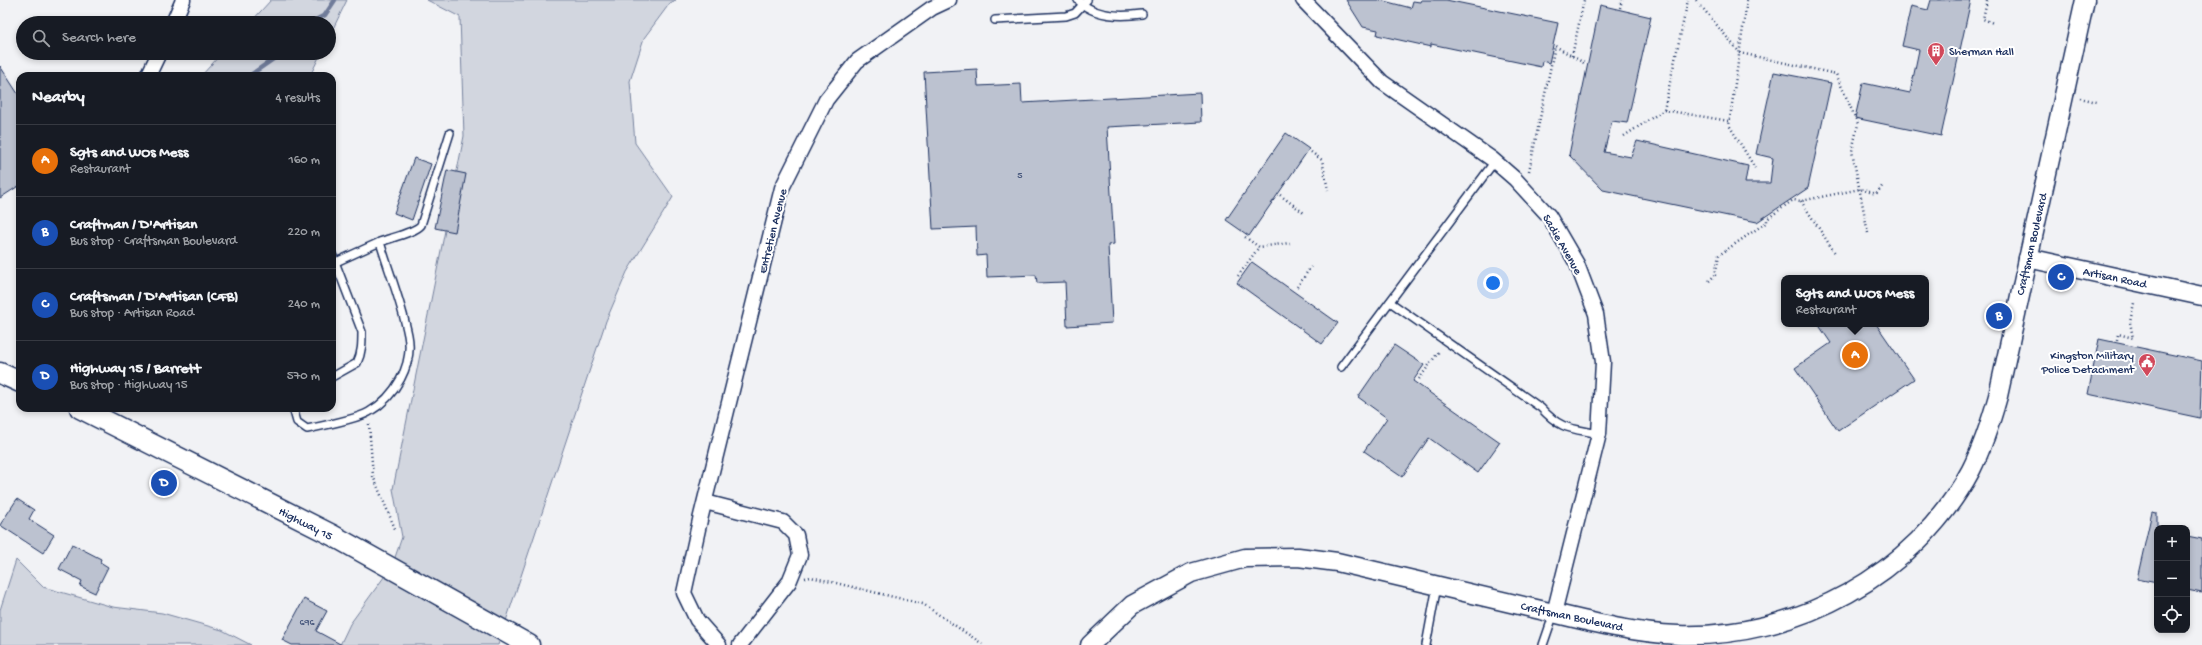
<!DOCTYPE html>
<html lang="en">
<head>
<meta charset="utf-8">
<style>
  :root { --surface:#171b24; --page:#242831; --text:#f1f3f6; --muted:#9ea1a6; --line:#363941; --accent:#d1495b }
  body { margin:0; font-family:"Gochi Hand",sans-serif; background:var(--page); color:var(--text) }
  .controls { position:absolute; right:12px; bottom:12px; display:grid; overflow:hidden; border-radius:8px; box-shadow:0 2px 6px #0003 }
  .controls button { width:36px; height:36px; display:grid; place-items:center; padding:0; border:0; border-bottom:1px solid var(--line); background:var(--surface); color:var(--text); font:20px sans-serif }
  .you { position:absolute; left:1493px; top:283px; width:14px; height:14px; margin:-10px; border:3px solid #fff; border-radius:50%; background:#1a73e8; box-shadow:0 0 0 6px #1a73e833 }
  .badge { display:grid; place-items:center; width:26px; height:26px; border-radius:50%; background:var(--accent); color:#fff; font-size:13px; font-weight:700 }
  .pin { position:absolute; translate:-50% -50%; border:2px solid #fff; box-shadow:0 1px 4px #0006 }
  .popup { position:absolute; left:1781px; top:275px; width:148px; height:52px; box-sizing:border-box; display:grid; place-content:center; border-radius:8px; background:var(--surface); filter:drop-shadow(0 1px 3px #0005); font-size:13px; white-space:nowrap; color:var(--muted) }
  .popup b { font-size:15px; color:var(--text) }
  .popup::after { content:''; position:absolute; left:50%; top:100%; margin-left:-8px; border:8px solid transparent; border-top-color:var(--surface) }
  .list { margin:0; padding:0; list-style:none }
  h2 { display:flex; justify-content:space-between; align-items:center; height:52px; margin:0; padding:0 16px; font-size:17px }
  h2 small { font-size:13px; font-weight:400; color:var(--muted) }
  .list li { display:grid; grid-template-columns:26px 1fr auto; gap:12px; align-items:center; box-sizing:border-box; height:72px; padding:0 16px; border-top:1px solid var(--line) }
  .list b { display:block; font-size:15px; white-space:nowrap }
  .list p { margin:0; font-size:13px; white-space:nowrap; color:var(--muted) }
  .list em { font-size:13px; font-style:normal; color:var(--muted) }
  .icon { flex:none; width:22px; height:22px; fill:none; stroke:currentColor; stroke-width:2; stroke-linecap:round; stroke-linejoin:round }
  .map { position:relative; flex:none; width:2202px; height:645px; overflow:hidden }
  .search { position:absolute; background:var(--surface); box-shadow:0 2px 6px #0003; left:16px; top:16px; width:320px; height:44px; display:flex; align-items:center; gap:10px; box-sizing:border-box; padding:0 14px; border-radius:22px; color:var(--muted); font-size:15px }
  .panel { position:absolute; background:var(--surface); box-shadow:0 2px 6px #0003; left:16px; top:72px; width:320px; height:340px; border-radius:12px }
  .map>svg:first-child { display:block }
</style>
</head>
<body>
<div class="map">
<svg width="2202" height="645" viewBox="0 0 2202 645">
  <rect width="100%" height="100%" fill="#f1f2f5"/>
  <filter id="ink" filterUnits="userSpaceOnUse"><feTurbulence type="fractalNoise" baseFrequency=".025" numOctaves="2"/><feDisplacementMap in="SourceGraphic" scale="8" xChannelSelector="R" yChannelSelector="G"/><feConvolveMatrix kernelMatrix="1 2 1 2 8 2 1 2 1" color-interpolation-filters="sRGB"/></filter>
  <g filter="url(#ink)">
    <g fill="#d2d6df" stroke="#76829e">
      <path d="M 271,0 L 347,0 L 329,37 L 329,23 L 250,23 Z"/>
      <path d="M 427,0 L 676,0 L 670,3 L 644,38 L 630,81 L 635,143 L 673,197 L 627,272 L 606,321 L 498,645 L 340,645 L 350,624 L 392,566 L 402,537 L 393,489 L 464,136 L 460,17 Z"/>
      <path d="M 222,53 L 321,53 L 310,76 L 201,76 Z"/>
      <path d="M 16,560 L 43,587 L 113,607 L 162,613 L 222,630 L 251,645 L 0,645 L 0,610 Z"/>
    </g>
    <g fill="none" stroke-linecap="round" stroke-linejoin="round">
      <g stroke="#707c9a" stroke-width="4.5">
        <path d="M 310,23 L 325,15 L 335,0"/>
        <path d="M 249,76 L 282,53"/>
      </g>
    </g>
    <g fill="#bcc2d0" stroke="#1b2f5e">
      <path d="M 1346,0 L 1380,0 L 1411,8 L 1413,1 L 1420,2 L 1421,0 L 1446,0 L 1558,23 L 1549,63 L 1542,61 L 1541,67 L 1431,44 L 1431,47 L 1377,35 L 1378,30 L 1363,27 Z"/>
      <path d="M 1931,0 L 1971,0 L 1941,136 L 1855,118 L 1863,83 L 1910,93 L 1919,50 L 1902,46 L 1911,6 L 1928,10 Z"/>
      <path d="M 1600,5 L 1651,17 L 1627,123 L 1612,121 L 1604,152 L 1631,157 L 1637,141 L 1748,166 L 1745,183 L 1770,183 L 1773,158 L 1756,154 L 1774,72 L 1831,83 L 1808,188 L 1757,222 L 1603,190 L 1569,155 Z"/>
      <path d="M 0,66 L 20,97 L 20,185 L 0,198 Z"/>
      <path d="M 977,69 L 978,86 L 1021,84 L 1022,103 L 1200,93 L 1201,122 L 1107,127 L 1114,244 L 1108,245 L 1112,323 L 1067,326 L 1065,282 L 1037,283 L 1036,275 L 987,277 L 986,255 L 977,256 L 976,227 L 933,229 L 924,72 Z"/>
      <path d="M 1286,133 L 1309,149 L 1249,236 L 1226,220 Z"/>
      <path d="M 414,158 L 431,164 L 412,220 L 394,213 Z"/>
      <path d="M 447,170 L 466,174 L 455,232 L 435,228 Z"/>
      <path d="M 1252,262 L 1338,323 L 1322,344 L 1237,283 Z"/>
      <path d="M 1818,324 L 1876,324 L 1914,379 L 1838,431 L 1795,368 L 1831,343 Z"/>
      <path d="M 2099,339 L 2202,361 L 2200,418 L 2088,394 Z"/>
      <path d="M 1394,345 L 1424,365 L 1413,381 L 1500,442 L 1478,473 L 1429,438 L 1402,477 L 1364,451 L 1387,418 L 1358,397 Z"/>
      <path d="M 17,499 L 34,510 L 29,519 L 54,535 L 43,553 L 0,525 Z"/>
      <path d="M 2152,512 L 2157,513 L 2157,583 L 2137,579 Z"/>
      <path d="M 2187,536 L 2202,539 L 2202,593 L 2187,590 Z"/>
      <path d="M 72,544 L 101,559 L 100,562 L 108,567 L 95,593 L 80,586 L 82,581 L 59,569 Z"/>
      <path d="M 304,599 L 327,611 L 316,631 L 342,645 L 292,645 L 282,640 Z"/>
    </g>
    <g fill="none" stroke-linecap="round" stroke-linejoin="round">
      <defs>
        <g id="service">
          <path d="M 1078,0 C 1094,17 1120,17 1142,14"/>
          <path d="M 995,20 L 1066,16 L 1075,13 L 1087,0"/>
          <path d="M 380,242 C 390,238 416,232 421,225 L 450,133"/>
          <path d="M 332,254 L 362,332 C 362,343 362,353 357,363 L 332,377"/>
          <path d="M 1390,302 L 1541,408 C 1561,430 1571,428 1599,434"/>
          <path d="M 1341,367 L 1495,161"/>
          <path d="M 293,408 L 297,422 L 307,429 C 322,426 357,419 369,412 C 395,397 414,365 408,335 C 402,304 389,272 380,242 L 336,262"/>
          <path d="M 1426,645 L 1437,586"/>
          <path d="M 1543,645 L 1554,613"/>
        </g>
        <g id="minor">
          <path d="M 1303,0 L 1382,82 L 1492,159 L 1515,179 L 1549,216 L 1577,264 L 1596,314 L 1603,362 L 1599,434 L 1554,613"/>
          <path d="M 173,23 L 183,0"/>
          <path d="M 148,76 L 159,53"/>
          <path d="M 705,502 L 783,522 L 796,535 L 800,555 L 789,582 L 740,645"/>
          <path d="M 719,645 L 697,620 L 684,593 L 700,520 L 782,188 L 826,100 L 857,61 L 932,8 L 949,0"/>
        </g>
        <g id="tertiary">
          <path d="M 2028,258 L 2202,296"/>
          <path d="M 1090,645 L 1132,605 L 1191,573 L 1245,558 L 1298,557 L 1337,562 C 1402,577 1467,593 1532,608 C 1579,619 1629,633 1678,635 C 1796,639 1915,575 1971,470 C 1983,446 1991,421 1998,396 L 2085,0"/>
        </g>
        <g id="secondary">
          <path d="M 0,373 L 20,382"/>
          <path d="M 80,408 L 332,535 L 529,645"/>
        </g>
      </defs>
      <use href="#service" stroke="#1b2f5e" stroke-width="10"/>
      <use href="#minor" stroke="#1b2f5e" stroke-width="17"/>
      <use href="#tertiary" stroke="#1b2f5e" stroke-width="21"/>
      <use href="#secondary" stroke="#1b2f5e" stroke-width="23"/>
      <g stroke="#1b2f5e" stroke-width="2.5" stroke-dasharray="1 3" stroke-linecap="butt">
        <path d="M 1696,0 L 1740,53 L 1836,74 L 1858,124 L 1852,151 L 1868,233"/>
        <path d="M 1747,0 L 1729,125 L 1755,168"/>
        <path d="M 1987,0 L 1983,19 L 1993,23"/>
        <path d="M 1620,8 L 1622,0"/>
        <path d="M 1572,56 L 1584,0"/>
        <path d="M 2080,98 L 2097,102"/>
        <path d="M 1664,110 L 1729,121"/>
        <path d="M 1624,136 L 1664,110 L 1688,0"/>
        <path d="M 1311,152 L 1322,160 L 1328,190"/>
        <path d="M 1529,171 L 1555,46 L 1584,63"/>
        <path d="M 1280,195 L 1304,213"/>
        <path d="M 1801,201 L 1835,253"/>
        <path d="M 1245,237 L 1259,247 L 1290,243"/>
        <path d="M 1238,276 L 1259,247"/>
        <path d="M 1709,281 L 1715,275 L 1719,255 L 1767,222 L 1767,219 L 1793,200 L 1801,201 L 1860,189 L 1876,194 L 1883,185"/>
        <path d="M 1297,287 L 1311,267"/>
        <path d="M 2117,340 L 2118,334 L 2133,338 L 2130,322 L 2134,303"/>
        <path d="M 1419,379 L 1440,350"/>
        <path d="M 369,424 L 373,476 L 396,531"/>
        <path d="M 805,578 L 811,577 L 923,604 L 984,645"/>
      </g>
      <use href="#service" stroke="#fff" stroke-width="7"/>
      <use href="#minor" stroke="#fff" stroke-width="14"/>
      <use href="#tertiary" stroke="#fff" stroke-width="18"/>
      <use href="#secondary" stroke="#fff" stroke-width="20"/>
    </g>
  </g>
  <defs>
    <symbol id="building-pin" viewBox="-11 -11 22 30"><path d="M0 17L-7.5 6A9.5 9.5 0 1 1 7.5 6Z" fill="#d1495b" stroke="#fff"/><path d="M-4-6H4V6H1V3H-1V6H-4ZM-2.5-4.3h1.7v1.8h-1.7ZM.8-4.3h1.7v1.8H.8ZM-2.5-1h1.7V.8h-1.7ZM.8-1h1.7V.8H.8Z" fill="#fff"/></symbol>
    <symbol id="civic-pin" viewBox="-11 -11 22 30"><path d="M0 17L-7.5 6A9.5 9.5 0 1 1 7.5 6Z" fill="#d1495b" stroke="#fff"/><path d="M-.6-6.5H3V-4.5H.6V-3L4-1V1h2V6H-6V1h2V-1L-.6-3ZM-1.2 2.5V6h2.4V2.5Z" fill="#fff"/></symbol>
  </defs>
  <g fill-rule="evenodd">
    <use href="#building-pin" x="1926" y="41" width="20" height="27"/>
    <use href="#civic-pin" x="2137" y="352" width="20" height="27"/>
  </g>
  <g text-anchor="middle" stroke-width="4" stroke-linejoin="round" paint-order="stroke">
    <g font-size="10" fill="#43547a">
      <text x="1020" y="178">5</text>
      <text x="307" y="625">696</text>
    </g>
    <g font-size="12" fill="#1b2f5e" stroke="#fff" text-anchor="start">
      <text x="1949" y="55">Sherman Hall</text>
      <text x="2134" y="359" text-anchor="end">Kingston Military<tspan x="2134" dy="14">Police Detachment</tspan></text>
    </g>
    <g font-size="12" fill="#1b2f5e" stroke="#fff">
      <text transform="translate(772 231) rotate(-76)" y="4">Entretien Avenue</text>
      <text transform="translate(1563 244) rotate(60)" y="4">Sadie Avenue</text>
      <text transform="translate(2031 244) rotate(-77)" y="4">Craftsman Boulevard</text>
      <text transform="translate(2115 277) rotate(12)" y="4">Artisan Road</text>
      <text transform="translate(306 523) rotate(27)" y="4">Highway 15</text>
      <text transform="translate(1572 616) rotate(12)" y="4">Craftsman Boulevard</text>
    </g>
  </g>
</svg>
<div class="controls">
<button>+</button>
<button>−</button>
<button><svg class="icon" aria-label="locate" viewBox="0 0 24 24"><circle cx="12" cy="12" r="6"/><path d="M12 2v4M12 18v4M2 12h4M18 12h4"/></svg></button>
</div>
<div class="you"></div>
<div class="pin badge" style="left:1855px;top:355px;background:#e8710a">A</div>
<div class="popup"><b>Sgts and WOs Mess</b>Restaurant</div>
<div class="pin badge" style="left:1999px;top:316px;background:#1a4fb4">B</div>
<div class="pin badge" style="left:2061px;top:277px;background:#1a4fb4">C</div>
<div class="pin badge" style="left:164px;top:483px;background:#1a4fb4">D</div>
<div class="search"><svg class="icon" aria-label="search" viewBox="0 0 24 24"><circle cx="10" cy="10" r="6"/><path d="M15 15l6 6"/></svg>Search here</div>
<section class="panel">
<h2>Nearby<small>4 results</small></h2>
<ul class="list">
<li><span class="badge" style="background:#e8710a">A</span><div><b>Sgts and WOs Mess</b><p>Restaurant</p></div><em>160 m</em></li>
<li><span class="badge" style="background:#1a4fb4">B</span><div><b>Craftman / D'Artisan</b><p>Bus stop · Craftsman Boulevard</p></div><em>220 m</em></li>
<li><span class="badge" style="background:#1a4fb4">C</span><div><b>Craftsman / D'Artisan (CFB)</b><p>Bus stop · Artisan Road</p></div><em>240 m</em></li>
<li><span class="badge" style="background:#1a4fb4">D</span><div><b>Highway 15 / Barrett</b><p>Bus stop · Highway 15</p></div><em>570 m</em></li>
</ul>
</section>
</div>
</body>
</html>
